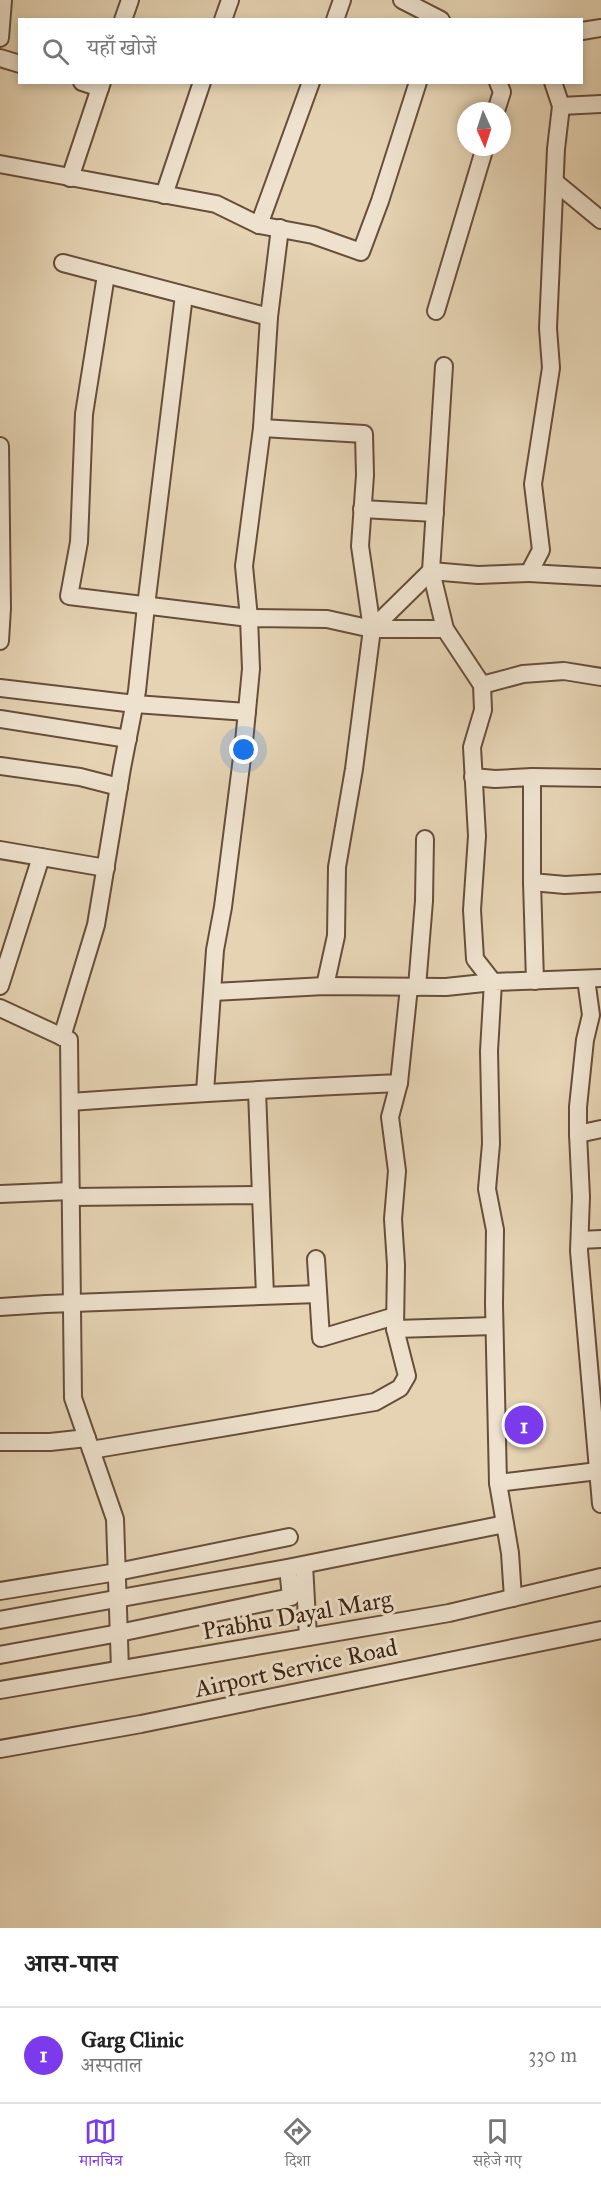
<!DOCTYPE html>
<html lang="hi">
<head>
<meta charset="utf-8">
<style>
  :root { --surface:#fff; --page:#f2f2f2; --text:#222; --muted:#767676; --line:#e0e0e0; --accent:#7c3aed }
  body { margin:0; font-family:"IM FELL Great Primer","Noto Serif Devanagari",serif; background:var(--page); color:var(--text) }
  .compass { position:absolute; left:457px; top:102px; width:54px; height:54px; border-radius:50%; background:var(--surface); box-shadow:0 3px 9px #0003; rotate:177deg }
  .you { position:absolute; left:244px; top:750px; width:21px; height:21px; margin:-15px; border:4px solid #fff; border-radius:50%; background:#1a73e8; box-shadow:0 0 0 9px #1a73e833 }
  .badge { display:grid; place-items:center; width:39px; height:39px; border-radius:50%; background:var(--accent); color:#fff; font-size:20px; font-weight:700 }
  .pin { position:absolute; translate:-50% -50%; border:3px solid #fff; box-shadow:0 2px 6px #0006 }
  .list { margin:0; padding:0; list-style:none }
  h2 { display:flex; justify-content:space-between; align-items:center; height:78px; margin:0; padding:0 24px; font-size:26px }
  h2 small { font-size:20px; font-weight:400; color:var(--muted) }
  .list li { display:grid; grid-template-columns:39px 1fr auto; gap:18px; align-items:center; box-sizing:border-box; height:96px; padding:0 24px; border-top:2px solid var(--line) }
  .list b { display:block; font-size:22px; white-space:nowrap }
  .list p { margin:0; font-size:20px; white-space:nowrap; color:var(--muted) }
  .list em { font-size:20px; font-style:normal; color:var(--muted) }
  .icon { flex:none; width:33px; height:33px; fill:none; stroke:currentColor; stroke-width:2; stroke-linecap:round; stroke-linejoin:round }
  .map { position:relative; flex:none; width:601px; height:1928px; overflow:hidden }
  .search { position:absolute; background:var(--surface); box-shadow:0 3px 9px #0003; left:18px; right:18px; top:18px; height:66px; display:flex; align-items:center; gap:15px; box-sizing:border-box; padding:0 21px; border-radius:0px; color:var(--muted); font-size:22px }
  .sheet { height:174px; background:var(--surface) }
  nav { display:flex; justify-content:space-around; align-items:center; box-sizing:border-box; height:84px; border-top:2px solid var(--line); background:var(--surface); font-size:16px; color:var(--muted) }
  nav a { display:grid; justify-items:center; gap:3px }
  nav .on { color:var(--accent) }
  .map>svg:first-child { display:block }
</style>
</head>
<body>
<div class="map">
<svg width="601" height="1928" viewBox="0 0 601 1928">
  <rect width="100%" height="100%" fill="#e5d3b3"/>
  <filter id="stains"><feTurbulence type="fractalNoise" baseFrequency=".00333" numOctaves="4"/><feColorMatrix values="0 0 0 0 .2 0 0 0 0 .09 0 0 0 0 .02 0 0 0 .5 -.17"/></filter>
  <radialGradient id="worn" r=".72"><stop offset=".6" stop-color="#630" stop-opacity="0"/><stop offset="1" stop-color="#630" stop-opacity=".3"/></radialGradient>
  <g fill="none" stroke-linecap="round" stroke-linejoin="round">
    <defs>
      <g id="minor">
        <path d="M 402,0 L 441,20"/>
        <path d="M 123,20 L 130,0"/>
        <path d="M 223,20 L 230,0"/>
        <path d="M 335,20 L 342,0"/>
        <path d="M 582,31 L 601,28"/>
        <path d="M 0,38 L 3,0"/>
        <path d="M 0,58 L 20,64"/>
        <path d="M 82,82 L 100,88"/>
        <path d="M 561,106 L 601,104"/>
        <path d="M 496,111 L 502,92 L 498,82"/>
        <path d="M 0,164 L 216,204 L 259,225 L 313,235 L 361,252 L 380,201 L 418,82"/>
        <path d="M 70,178 L 102,82"/>
        <path d="M 555,182 L 601,220"/>
        <path d="M 164,195 L 202,82"/>
        <path d="M 259,225 L 311,82"/>
        <path d="M 63,263 L 269,317"/>
        <path d="M 106,275 L 84,414 L 79,542 L 69,596 L 249,618 L 244,566 L 262,428 L 269,317 L 280,228"/>
        <path d="M 436,311 L 485,147"/>
        <path d="M 444,366 L 431,571 L 445,629"/>
        <path d="M 262,428 L 364,434 L 365,475 L 360,546 L 372,629"/>
        <path d="M 0,446 L 2,608 L 0,641"/>
        <path d="M 362,509 L 435,513"/>
        <path d="M 431,571 L 478,575 L 529,573 L 541,550 L 533,484 L 551,368 L 548,328 L 556,149 L 561,106 L 553,82"/>
        <path d="M 529,573 L 601,577"/>
        <path d="M 372,629 L 445,629 L 482,685 L 483,710 L 472,747 L 477,836 L 472,910 L 475,959 L 493,982"/>
        <path d="M 372,629 L 431,571"/>
        <path d="M 482,685 L 523,674 L 564,671 L 601,677"/>
        <path d="M 0,688 L 135,704 L 247,712"/>
        <path d="M 0,719 L 128,739"/>
        <path d="M 0,766 L 80,777 L 119,787"/>
        <path d="M 473,777 L 495,779 L 532,777 L 532,882 L 565,885 L 601,883"/>
        <path d="M 532,777 L 601,778"/>
        <path d="M 0,850 L 106,868"/>
        <path d="M 532,882 L 535,981"/>
        <path d="M 586,979 L 591,1015 L 585,1040 L 578,1107 L 578,1134 L 601,1129"/>
        <path d="M 0,986 L 41,857"/>
        <path d="M 417,987 L 424,901 L 425,839"/>
        <path d="M 213,992 L 325,986 L 446,987 L 493,982"/>
        <path d="M 0,1008 L 69,1040 L 73,1398 L 115,1519 L 120,1669"/>
        <path d="M 62,1037 L 96,925 L 122,768 L 137,691 L 146,606 L 184,295"/>
        <path d="M 257,1091 L 261,1195"/>
        <path d="M 205,1092 L 215,950 L 223,907 L 244,742 L 251,669 L 249,618 L 327,619 L 372,629 L 354,769 L 337,867 L 336,936 L 325,986"/>
        <path d="M 70,1102 C 179,1094 289,1088 399,1083 L 409,987"/>
        <path d="M 578,1134 L 581,1197 L 579,1251 L 601,1504"/>
        <path d="M 0,1194 L 71,1191"/>
        <path d="M 71,1197 L 261,1195 L 265,1295"/>
        <path d="M 580,1240 L 601,1239"/>
        <path d="M 316,1259 L 321,1338 L 395,1316"/>
        <path d="M 0,1307 L 46,1304 L 318,1294"/>
        <path d="M 395,1329 L 494,1326"/>
        <path d="M 0,1442 L 50,1442 L 87,1438"/>
        <path d="M 91,1450 L 375,1402 L 400,1388 L 407,1376 L 395,1329 L 396,1265 L 393,1219 L 397,1171 L 390,1117 L 399,1083"/>
        <path d="M 498,1483 L 598,1471"/>
        <path d="M 304,1565 L 308,1637"/>
        <path d="M 0,1591 L 117,1572 L 289,1537"/>
        <path d="M 513,1598 L 510,1553 L 498,1483 L 494,1304 L 495,1230 L 487,1189 L 491,1144 L 489,1051 L 493,982 L 601,978"/>
        <path d="M 0,1620 L 287,1568 L 505,1524"/>
        <path d="M 0,1655 L 119,1633 L 291,1597 L 288,1568"/>
        <path d="M 0,1690 L 449,1613 L 601,1577"/>
        <path d="M 0,1749 L 141,1724 L 601,1630"/>
      </g>
    </defs>
    <use href="#minor" stroke="#684e3a" stroke-width="20"/>
    <use href="#minor" stroke="#eee2ce" stroke-width="16"/>
  </g>
  <g text-anchor="middle" stroke-width="6" stroke-linejoin="round" paint-order="stroke">
    <g font-size="24" fill="#3e2212" stroke="#eee2ce">
      <text transform="translate(297 1615) rotate(-10)" y="8">Prabhu Dayal Marg</text>
      <text transform="translate(296 1668) rotate(-12)" y="8">Airport Service Road</text>
    </g>
  </g>
  <rect width="100%" height="100%" filter="url(#stains)"/>
  <rect width="100%" height="100%" fill="url(#worn)"/>
</svg>
<svg class="compass" viewBox="-18 -18 36 36"><path d="M0-13l5 13h-10z" fill="#e53935"/><path d="M0 13l5-13h-10z" fill="#767676"/></svg>
<div class="you"></div>
<div class="pin badge" style="left:524px;top:1425px">1</div>
<div class="search"><svg class="icon" aria-label="search" viewBox="0 0 24 24"><circle cx="10" cy="10" r="6"/><path d="M15 15l6 6"/></svg>यहाँ खोजें</div>
</div>
<section class="sheet">
<h2>आस-पास<small></small></h2>
<ul class="list">
<li><span class="badge">1</span><div><b>Garg Clinic</b><p>अस्पताल</p></div><em>330 m</em></li>
</ul>
</section>
<nav>
<a class="on"><svg class="icon" aria-label="map" viewBox="0 0 24 24"><path d="M3 6l6-2 6 2 6-2v14l-6 2-6-2-6 2zM9 4v14M15 6v14"/></svg>मानचित्र</a>
<a><svg class="icon" aria-label="directions" viewBox="0 0 24 24"><path d="M12 3l9 9-9 9-9-9zM9 14v-3h6M13 9l2 2-2 2"/></svg>दिशा</a>
<a><svg class="icon" aria-label="saved" viewBox="0 0 24 24"><path d="M7 4h10v16l-5-4-5 4z"/></svg>सहेजे गए</a>
</nav>
</body>
</html>
